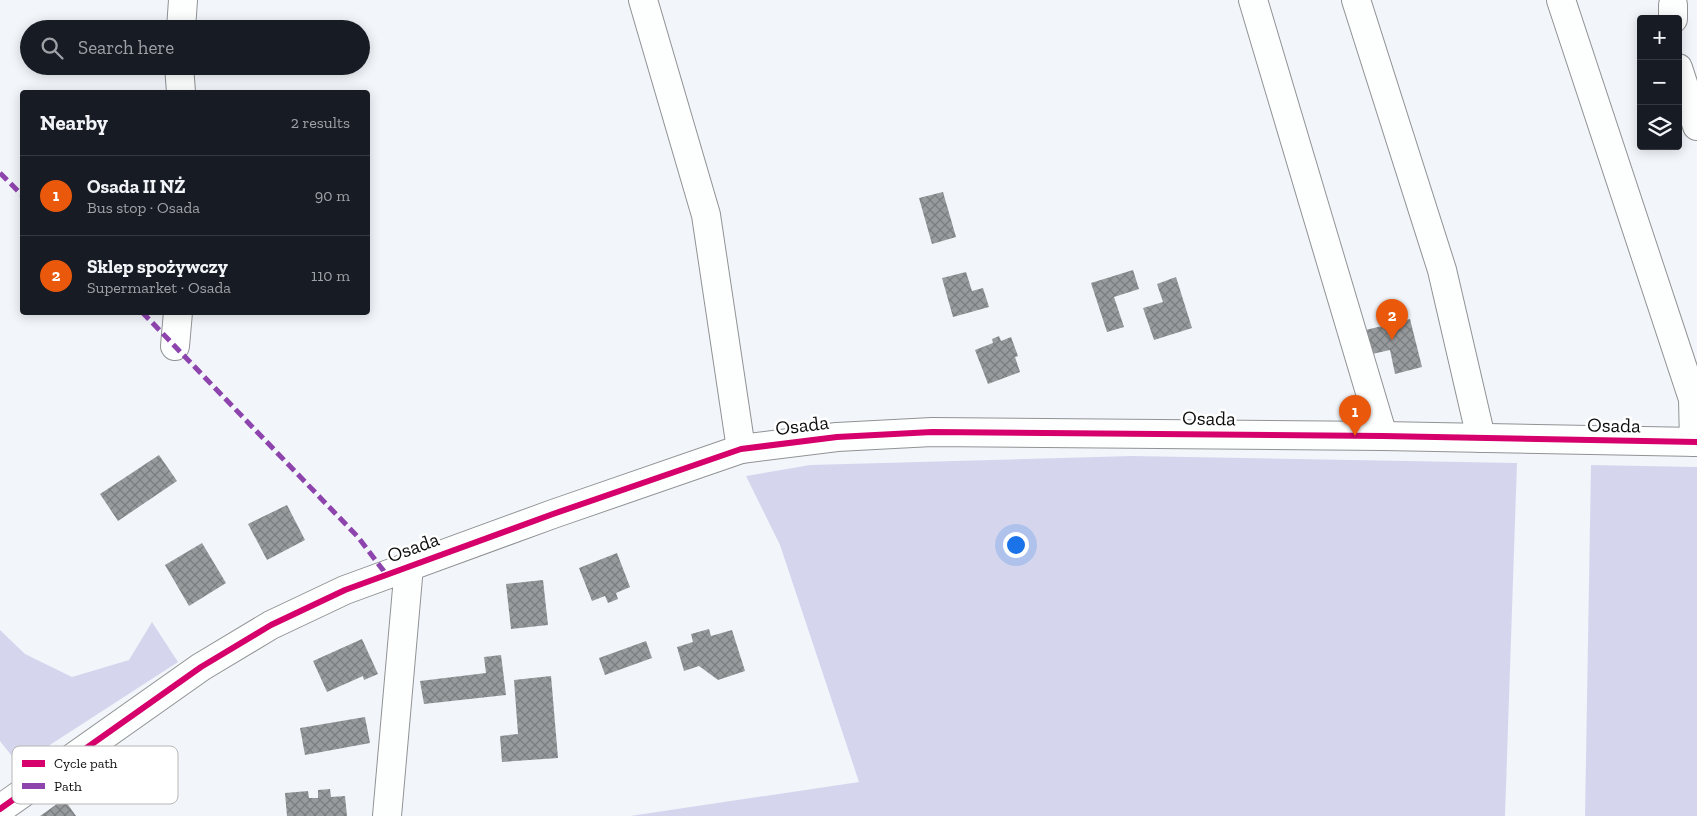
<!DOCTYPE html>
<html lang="en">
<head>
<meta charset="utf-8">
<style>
  :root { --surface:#171b24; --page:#20242c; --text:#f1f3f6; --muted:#9ea1a6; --line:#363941; --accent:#ea580c }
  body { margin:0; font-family:"Zilla Slab",serif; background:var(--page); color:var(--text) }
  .controls { position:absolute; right:15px; top:15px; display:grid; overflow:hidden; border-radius:5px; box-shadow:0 2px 12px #0003 }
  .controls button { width:45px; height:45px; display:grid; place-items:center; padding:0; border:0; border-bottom:1px solid var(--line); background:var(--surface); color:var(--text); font:25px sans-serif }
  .you { position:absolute; left:1015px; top:544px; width:18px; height:18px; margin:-12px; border:4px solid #fff; border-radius:50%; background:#1a73e8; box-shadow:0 0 0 8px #1a73e833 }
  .badge { display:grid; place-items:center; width:32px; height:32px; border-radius:50%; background:var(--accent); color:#fff; font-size:16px; font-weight:700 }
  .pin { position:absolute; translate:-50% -41px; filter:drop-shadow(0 1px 2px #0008) }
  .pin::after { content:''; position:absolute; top:26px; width:18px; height:15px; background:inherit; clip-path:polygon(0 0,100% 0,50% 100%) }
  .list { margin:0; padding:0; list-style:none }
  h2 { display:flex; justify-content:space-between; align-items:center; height:65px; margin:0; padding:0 20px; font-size:21px }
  h2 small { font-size:16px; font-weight:400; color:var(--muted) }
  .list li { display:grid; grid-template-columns:32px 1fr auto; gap:15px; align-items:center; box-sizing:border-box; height:80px; padding:0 20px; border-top:1px solid var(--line) }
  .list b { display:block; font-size:19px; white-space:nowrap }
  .list p { margin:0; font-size:16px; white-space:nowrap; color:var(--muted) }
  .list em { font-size:16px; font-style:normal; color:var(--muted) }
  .icon { flex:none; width:28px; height:28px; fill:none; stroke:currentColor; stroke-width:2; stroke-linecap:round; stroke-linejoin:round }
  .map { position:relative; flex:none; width:1697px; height:816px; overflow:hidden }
  .search { position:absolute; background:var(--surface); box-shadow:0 2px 12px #0003; left:20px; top:20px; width:350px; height:55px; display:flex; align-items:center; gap:12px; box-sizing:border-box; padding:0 18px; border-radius:28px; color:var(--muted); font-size:19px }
  .panel { position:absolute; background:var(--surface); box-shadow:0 2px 12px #0003; left:20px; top:90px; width:350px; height:225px; border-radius:5px }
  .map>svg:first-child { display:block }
</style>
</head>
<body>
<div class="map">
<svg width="1697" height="816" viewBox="0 0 1697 816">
  <defs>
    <pattern id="building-cross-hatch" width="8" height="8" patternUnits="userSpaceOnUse" patternTransform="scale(1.25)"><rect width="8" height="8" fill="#979b9d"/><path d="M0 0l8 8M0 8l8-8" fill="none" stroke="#7a7d7e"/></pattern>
  </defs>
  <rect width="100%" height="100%" fill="#f2f6fa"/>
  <g fill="#d5d6ee">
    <path d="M 1132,456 L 1517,463 L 1505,816 L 630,816 L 859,782 L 780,545 L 746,476 L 810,465 Z"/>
    <path d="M 1591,465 L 1697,467 L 1697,816 L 1585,816 Z"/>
    <path d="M 152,622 L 178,662 L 19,765 L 0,741 L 0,630 L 25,654 L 72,677 L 129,660 Z"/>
  </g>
  <g fill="url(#building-cross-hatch)">
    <path d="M 943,192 L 956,237 L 932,244 L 919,198 Z"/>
    <path d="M 1133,270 L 1139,289 L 1114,297 L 1124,327 L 1107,332 L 1091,283 Z"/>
    <path d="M 966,272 L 972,291 L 983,288 L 989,307 L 953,317 L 942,278 Z"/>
    <path d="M 1176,277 L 1192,328 L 1154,340 L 1143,308 L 1163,302 L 1157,284 Z"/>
    <path d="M 1410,319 L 1422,367 L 1395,374 L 1390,350 L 1372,354 L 1366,330 Z"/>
    <path d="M 999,336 L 1001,341 L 1011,337 L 1018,356 L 1015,357 L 1020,372 L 988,384 L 975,350 L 993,343 L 992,339 Z"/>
    <path d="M 159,455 L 177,481 L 118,521 L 100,494 Z"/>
    <path d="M 287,505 L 305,540 L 267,560 L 248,524 Z"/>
    <path d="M 202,543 L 226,583 L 189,606 L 165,565 Z"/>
    <path d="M 617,553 L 630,587 L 616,593 L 618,599 L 608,603 L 605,596 L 592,601 L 579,568 Z"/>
    <path d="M 543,580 L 548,625 L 511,629 L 506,584 Z"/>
    <path d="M 709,629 L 711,636 L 732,630 L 745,671 L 718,680 L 699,666 L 684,671 L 677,647 L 693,642 L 691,634 Z"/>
    <path d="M 362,639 L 378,674 L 364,680 L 363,676 L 327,692 L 313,661 Z"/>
    <path d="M 646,641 L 652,658 L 605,675 L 599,658 Z"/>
    <path d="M 501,655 L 506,695 L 424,704 L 420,681 L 486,673 L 484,657 Z"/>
    <path d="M 551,676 L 558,758 L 502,762 L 500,736 L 518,734 L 514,680 Z"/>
    <path d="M 365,717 L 370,743 L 305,755 L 300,728 Z"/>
    <path d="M 330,789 L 331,797 L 345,796 L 347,816 L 287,816 L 285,793 L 308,791 L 309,798 L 318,798 L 318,790 Z"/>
    <path d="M 64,799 L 76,816 L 40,816 Z"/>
  </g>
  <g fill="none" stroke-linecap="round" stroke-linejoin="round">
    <defs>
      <g id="minor">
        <path d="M 643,0 L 706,215 L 741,449"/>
        <path d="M 1253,0 L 1383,436"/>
        <path d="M 1356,0 L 1442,270 L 1481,438"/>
        <path d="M 1561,0 L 1693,399 L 1694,442"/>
        <path d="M 1673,19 L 1673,5"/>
        <path d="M 181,29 L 183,0"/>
        <path d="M 179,66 L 181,92"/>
        <path d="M 1678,68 L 1697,126"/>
        <path d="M 175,346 L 178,312"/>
        <path d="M 0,809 L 201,667 L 271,625 L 345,590 L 553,514 L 741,449 L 837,437 L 932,432 L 1383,436 L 1697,442"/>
        <path d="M 387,816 L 409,566"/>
      </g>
    </defs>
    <use href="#minor" stroke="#909294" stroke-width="30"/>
    <use href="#minor" stroke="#fdfefe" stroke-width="28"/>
    <g stroke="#8e44ad" stroke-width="5" stroke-dasharray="10 5" stroke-linecap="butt">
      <path d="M 0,173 L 22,195"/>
      <path d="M 142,312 L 358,537 L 386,574"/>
    </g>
    <defs>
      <path id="cycleway" d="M 0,809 L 201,667 L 271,625 L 345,590 L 553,514 L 741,449 L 837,437 L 932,432 L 1383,436 L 1697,442"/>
    </defs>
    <use href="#cycleway" stroke="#fff" stroke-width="9"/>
    <use href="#cycleway" stroke="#d6006c" stroke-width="6"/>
  </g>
  <g text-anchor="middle" stroke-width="5" stroke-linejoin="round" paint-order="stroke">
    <g font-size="20" fill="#0d0d0d" stroke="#fff">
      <text transform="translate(1209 418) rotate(1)" y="7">Osada</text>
      <text transform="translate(802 425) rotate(-7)" y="7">Osada</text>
      <text transform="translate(1614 425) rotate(1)" y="7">Osada</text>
      <text transform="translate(413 547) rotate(-20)" y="7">Osada</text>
    </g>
  </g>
  <rect x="12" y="746" width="166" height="58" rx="8" fill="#fff" stroke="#b6b6b6" stroke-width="1"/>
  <rect x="22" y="760" width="23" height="7" fill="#d6006c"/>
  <rect x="22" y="783" width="23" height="6" fill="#8e44ad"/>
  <g font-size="14" fill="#0d0d0d">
    <text x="54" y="768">Cycle path</text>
    <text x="54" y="791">Path</text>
  </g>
</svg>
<div class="controls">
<button>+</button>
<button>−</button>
<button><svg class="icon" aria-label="layers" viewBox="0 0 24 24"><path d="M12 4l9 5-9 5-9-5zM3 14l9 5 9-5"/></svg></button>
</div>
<div class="you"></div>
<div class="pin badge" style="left:1355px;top:436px">1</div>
<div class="pin badge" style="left:1392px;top:340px">2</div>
<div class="search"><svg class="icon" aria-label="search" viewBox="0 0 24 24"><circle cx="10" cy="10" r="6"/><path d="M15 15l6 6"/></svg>Search here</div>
<section class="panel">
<h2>Nearby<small>2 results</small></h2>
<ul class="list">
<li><span class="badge">1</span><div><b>Osada II NŻ</b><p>Bus stop · Osada</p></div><em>90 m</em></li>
<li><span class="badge">2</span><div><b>Sklep spożywczy</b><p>Supermarket · Osada</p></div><em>110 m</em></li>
</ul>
</section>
</div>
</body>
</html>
